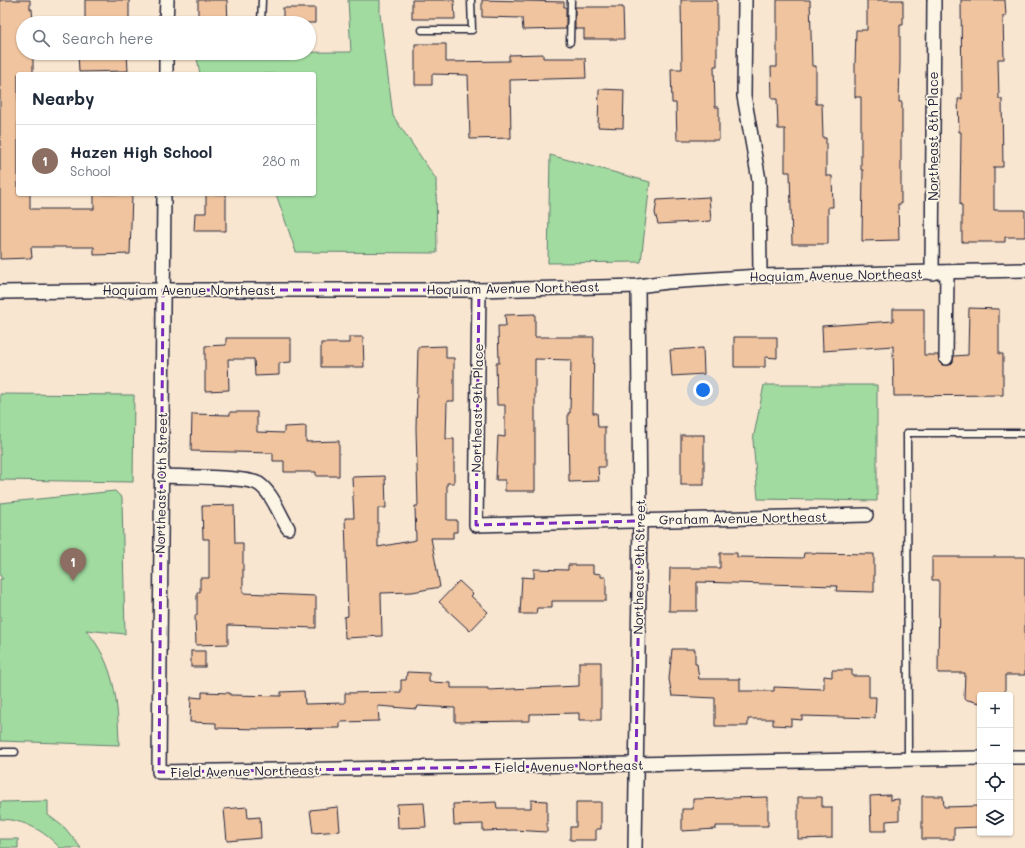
<!DOCTYPE html>
<html lang="en">
<head>
<meta charset="utf-8">
<style>
  :root { --surface:#fff; --page:#f2f2f3; --text:#1f2937; --muted:#747a83; --line:#e0e1e3; --accent:#d93025 }
  body { margin:0; font-family:Mali,sans-serif; background:var(--page); color:var(--text) }
  .controls { position:absolute; right:12px; bottom:12px; display:grid; overflow:hidden; border-radius:4px; box-shadow:0 1px 3px #0004 }
  .controls button { width:36px; height:36px; display:grid; place-items:center; padding:0; border:0; border-bottom:1px solid var(--line); background:var(--surface); color:var(--text); font:20px sans-serif }
  .you { position:absolute; left:703px; top:390px; width:14px; height:14px; margin:-10px; border:3px solid #fff; border-radius:50%; background:#1a73e8; box-shadow:0 0 0 6px #1a73e833 }
  .badge { display:grid; place-items:center; width:26px; height:26px; border-radius:50%; background:var(--accent); color:#fff; font-size:13px; font-weight:700 }
  .pin { position:absolute; translate:-50% -33px; filter:drop-shadow(0 1px 2px #0008) }
  .pin::after { content:''; position:absolute; top:21px; width:14px; height:12px; background:inherit; clip-path:polygon(0 0,100% 0,50% 100%) }
  .list { margin:0; padding:0; list-style:none }
  h2 { display:flex; justify-content:space-between; align-items:center; height:52px; margin:0; padding:0 16px; font-size:17px }
  h2 small { font-size:13px; font-weight:400; color:var(--muted) }
  .list li { display:grid; grid-template-columns:26px 1fr auto; gap:12px; align-items:center; box-sizing:border-box; height:72px; padding:0 16px; border-top:1px solid var(--line) }
  .list b { display:block; font-size:15px; white-space:nowrap }
  .list p { margin:0; font-size:13px; white-space:nowrap; color:var(--muted) }
  .list em { font-size:13px; font-style:normal; color:var(--muted) }
  .icon { flex:none; width:22px; height:22px; fill:none; stroke:currentColor; stroke-width:2; stroke-linecap:round; stroke-linejoin:round }
  .map { position:relative; flex:none; width:1025px; height:848px; overflow:hidden }
  .search { position:absolute; background:var(--surface); box-shadow:0 1px 3px #0004; left:16px; top:16px; width:300px; height:44px; display:flex; align-items:center; gap:10px; box-sizing:border-box; padding:0 14px; border-radius:22px; color:var(--muted); font-size:15px }
  .panel { position:absolute; background:var(--surface); box-shadow:0 1px 3px #0004; left:16px; top:72px; width:300px; height:124px; border-radius:4px }
  .map>svg:first-child { display:block }
</style>
</head>
<body>
<div class="map">
<svg width="1025" height="848" viewBox="0 0 1025 848">
  <rect width="100%" height="100%" fill="#f8e6d0"/>
  <filter id="ink" filterUnits="userSpaceOnUse"><feTurbulence type="fractalNoise" baseFrequency=".025" numOctaves="2"/><feDisplacementMap in="SourceGraphic" scale="8" xChannelSelector="R" yChannelSelector="G"/><feConvolveMatrix kernelMatrix="1 2 1 2 8 2 1 2 1" color-interpolation-filters="sRGB"/></filter>
  <g filter="url(#ink)">
    <g fill="#a1dba0" stroke="#627e6e">
      <path d="M 348,0 L 380,0 L 380,14 L 393,116 L 436,179 L 437,253 L 296,252 L 276,194 L 314,194 L 314,74 L 200,74 L 196,53 L 351,52 Z"/>
      <path d="M 550,155 L 650,182 L 641,262 L 548,263 Z"/>
      <path d="M 764,385 L 877,385 L 877,501 L 758,499 L 753,440 Z"/>
      <path d="M 0,394 L 134,395 L 133,482 L 0,480 Z"/>
      <path d="M 115,491 L 122,498 L 125,634 L 86,630 C 115,664 118,702 119,745 L 0,741 L 0,579 L 3,579 L 0,576 L 0,503 Z"/>
      <path d="M 48,801 L 48,815 L 65,828 L 81,848 L 60,848 C 43,830 25,820 0,819 L 0,802 Z"/>
      <rect x="0" y="839" width="18" height="9"/>
    </g>
    <g fill="#f0c49f" stroke="#22223b">
      <path d="M 0,0 L 30,0 L 30,9 L 32,9 L 33,23 L 23,23 L 23,53 L 33,53 L 33,74 L 18,74 L 18,194 L 30,194 L 30,209 L 94,209 L 94,194 L 132,194 L 130,254 L 94,255 L 94,247 L 31,247 L 32,258 L 0,259 Z"/>
      <rect x="85" y="0" width="44" height="23"/>
      <path d="M 198,0 L 227,0 L 228,23 L 198,23 Z"/>
      <path d="M 412,0 L 454,0 L 455,19 L 412,19 Z"/>
      <path d="M 482,0 L 564,2 L 564,7 L 566,7 L 566,29 L 523,30 L 522,18 L 482,17 Z"/>
      <path d="M 681,0 L 717,0 L 717,66 L 714,66 L 715,107 L 719,107 L 719,140 L 677,140 L 676,103 L 672,103 L 671,69 L 682,69 Z"/>
      <path d="M 777,0 L 810,0 L 812,66 L 816,66 L 816,104 L 822,104 L 823,138 L 826,138 L 826,176 L 832,176 L 833,207 L 828,207 L 828,244 L 792,244 L 790,172 L 785,172 L 785,129 L 778,129 L 777,99 L 772,99 L 771,67 L 777,67 Z"/>
      <path d="M 867,0 L 903,0 L 903,25 L 900,25 L 900,62 L 899,102 L 902,102 L 902,133 L 901,133 L 901,204 L 898,204 L 899,240 L 862,241 L 863,170 L 861,170 L 861,97 L 855,97 L 855,66 L 856,30 L 867,30 Z"/>
      <path d="M 961,0 L 1005,0 L 1006,16 L 1003,16 L 1004,59 L 998,59 L 999,99 L 1002,99 L 1003,167 L 994,167 L 994,210 L 1025,210 L 1025,237 L 1005,237 L 1005,242 L 962,242 L 962,205 L 960,205 L 961,132 L 959,132 L 958,99 L 962,99 Z"/>
      <path d="M 575,7 L 623,7 L 624,39 L 584,39 L 584,29 L 575,29 Z"/>
      <rect x="283" y="8" width="32" height="15"/>
      <path d="M 415,44 L 446,44 L 446,62 L 509,61 L 509,55 L 543,54 L 543,58 L 585,58 L 586,78 L 510,80 L 511,138 L 470,139 L 468,75 L 432,74 L 432,85 L 415,85 Z"/>
      <path d="M 78,53 L 127,53 L 128,71 L 79,72 Z"/>
      <path d="M 599,89 L 624,90 L 623,128 L 598,127 Z"/>
      <path d="M 206,194 L 226,194 L 226,231 L 194,231 L 195,213 L 206,213 Z"/>
      <path d="M 709,197 L 711,221 L 658,224 L 655,213 L 657,200 Z"/>
      <path d="M 969,308 L 999,309 L 999,354 L 1003,354 L 1003,395 L 894,396 L 893,346 L 823,351 L 822,326 L 893,321 L 893,309 L 924,309 L 924,355 L 938,355 L 939,362 L 942,365 L 950,365 L 953,362 L 954,356 L 968,355 Z"/>
      <path d="M 535,314 L 535,337 L 594,337 L 593,413 L 597,413 L 598,427 L 605,427 L 605,467 L 598,467 L 599,481 L 569,482 L 568,413 L 570,413 L 571,360 L 535,359 L 535,491 L 505,491 L 505,480 L 496,480 L 498,436 L 505,437 L 505,405 L 497,405 L 496,363 L 499,363 L 498,326 L 506,326 L 505,315 Z"/>
      <path d="M 349,337 L 363,337 L 364,367 L 321,367 L 321,343 L 349,343 Z"/>
      <path d="M 734,337 L 777,337 L 777,358 L 765,357 L 765,367 L 734,367 Z"/>
      <path d="M 226,338 L 291,338 L 291,362 L 279,363 L 279,375 L 255,376 L 254,359 L 228,359 L 229,390 L 205,391 L 205,346 L 226,345 Z"/>
      <path d="M 446,346 L 446,358 L 454,358 L 454,401 L 447,401 L 446,439 L 454,439 L 454,483 L 447,483 L 447,520 L 457,520 L 457,532 L 453,532 L 453,538 L 431,538 L 440,587 L 412,592 L 381,593 L 382,636 L 345,638 L 344,617 L 348,616 L 345,518 L 354,518 L 352,477 L 385,476 L 386,508 L 378,508 L 378,547 L 416,540 L 415,506 L 418,506 L 416,428 L 418,347 Z"/>
      <path d="M 703,348 L 704,374 L 672,376 L 670,350 Z"/>
      <path d="M 230,412 L 257,412 L 257,432 L 284,433 L 284,427 L 306,426 L 306,442 L 339,441 L 339,476 L 316,476 L 316,472 L 284,472 L 284,461 L 273,461 L 273,453 L 191,451 L 192,414 L 230,415 Z"/>
      <rect x="681" y="435" width="23" height="50"/>
      <path d="M 234,505 L 235,543 L 243,543 L 243,593 L 316,596 L 316,628 L 228,625 L 228,644 L 196,645 L 195,615 L 197,615 L 197,592 L 200,592 L 200,578 L 209,578 L 209,539 L 203,539 L 202,506 Z"/>
      <path d="M 720,553 L 737,553 L 737,557 L 803,558 L 804,553 L 874,554 L 874,592 L 836,591 L 837,586 L 697,582 L 697,611 L 669,611 L 670,568 L 720,568 Z"/>
      <path d="M 932,557 L 1025,557 L 1025,675 L 1005,675 L 1005,695 L 980,695 L 980,703 L 964,699 L 965,673 L 938,673 L 939,580 L 932,580 Z"/>
      <path d="M 568,565 L 593,565 L 593,573 L 601,574 L 601,577 L 606,577 L 606,601 L 552,601 L 552,608 L 537,608 L 536,614 L 520,614 L 522,577 L 534,578 L 534,569 L 568,570 Z"/>
      <path d="M 459,581 L 473,594 L 471,596 L 488,612 L 470,631 L 439,602 Z"/>
      <path d="M 672,649 L 695,649 L 695,664 L 697,664 L 699,679 L 740,679 L 740,691 L 774,691 L 774,687 L 824,689 L 824,676 L 832,677 L 832,670 L 852,670 L 852,676 L 869,676 L 869,697 L 876,697 L 875,718 L 802,716 L 802,720 L 791,719 L 791,726 L 773,725 L 773,719 L 748,719 L 748,726 L 715,726 L 715,698 L 672,696 L 669,679 Z"/>
      <rect x="191" y="651" width="14" height="16"/>
      <path d="M 579,662 L 601,662 L 601,720 L 579,720 L 579,713 L 530,714 L 530,721 L 455,722 L 455,708 L 418,706 L 417,709 L 378,706 L 379,721 L 340,722 L 340,728 L 260,729 L 216,728 L 216,723 L 190,722 L 191,697 L 202,698 L 202,692 L 230,693 L 230,695 L 281,696 L 281,692 L 304,691 L 305,704 L 345,703 L 345,693 L 401,692 L 401,680 L 406,680 L 407,672 L 429,673 L 429,682 L 451,683 L 451,688 L 488,688 L 488,690 L 579,686 Z"/>
      <path d="M 890,795 L 890,800 L 899,799 L 899,820 L 886,821 L 886,831 L 871,831 L 870,796 Z"/>
      <path d="M 922,796 L 943,796 L 944,807 L 980,806 L 980,827 L 954,828 L 954,839 L 922,839 Z"/>
      <path d="M 768,797 L 768,826 L 716,826 L 716,829 L 682,831 L 682,809 L 693,809 L 693,799 Z"/>
      <path d="M 798,797 L 822,797 L 822,807 L 832,807 L 832,838 L 798,839 Z"/>
      <path d="M 531,800 L 547,801 L 547,832 L 514,830 L 483,831 L 483,824 L 454,825 L 453,804 L 496,802 L 497,808 L 531,808 Z"/>
      <path d="M 576,802 L 601,802 L 601,829 L 596,829 L 596,840 L 570,840 L 570,827 L 576,827 Z"/>
      <path d="M 424,803 L 426,827 L 398,828 L 397,804 Z"/>
      <path d="M 247,807 L 248,818 L 260,817 L 261,838 L 227,841 L 224,809 Z"/>
      <path d="M 338,807 L 340,831 L 313,833 L 310,810 Z"/>
    </g>
    <g fill="none" stroke-linecap="round" stroke-linejoin="round">
      <defs>
        <g id="lane">
          <path d="M 261,23 L 262,0"/>
          <path d="M 422,30 L 472,30 L 471,0"/>
          <path d="M 570,42 L 571,0"/>
          <path d="M 0,752 L 15,752"/>
          <path d="M 908,759 L 907,433 L 1025,433"/>
        </g>
        <g id="street">
          <path d="M 745,0 L 744,96 L 759,180 L 760,276"/>
          <path d="M 166,23 L 167,0"/>
          <path d="M 166,74 L 166,53"/>
          <path d="M 164,194 L 159,772 L 980,758"/>
          <path d="M 932,273 L 934,0"/>
          <path d="M 479,290 L 476,525 L 866,515"/>
          <path d="M 0,292 L 163,290 L 479,290 L 638,286 L 667,282 L 760,276 L 1025,270"/>
          <path d="M 946,358 L 947,272"/>
          <path d="M 161,476 C 179,477 247,476 259,484 C 273,494 279,514 288,528"/>
          <path d="M 1010,757 L 1025,757"/>
          <path d="M 635,848 L 640,521 L 638,286"/>
        </g>
      </defs>
      <use href="#lane" stroke="#22223b" stroke-width="9"/>
      <use href="#street" stroke="#22223b" stroke-width="16"/>
      <use href="#lane" stroke="#fcf5e5" stroke-width="6"/>
      <use href="#street" stroke="#fcf5e5" stroke-width="13"/>
    </g>
  </g>
  <path fill="none" stroke="#7b2cbf" stroke-width="3" stroke-dasharray="8 5" stroke-linejoin="round" d="M 163,290 L 479,290 L 476,525 L 640,521 L 636,765 L 159,772 Z"/>
  <g text-anchor="middle" stroke-width="3.5" stroke-linejoin="round" paint-order="stroke">
    <g font-size="13" fill="#22223b" stroke="#fcf5e5">
      <text transform="translate(933 136) rotate(-90)" y="5">Northeast 8th Place</text>
      <text transform="translate(836 275) rotate(-1)" y="5">Hoquiam Avenue Northeast</text>
      <text transform="translate(513 288) rotate(-1)" y="5">Hoquiam Avenue Northeast</text>
      <text x="189" y="295">Hoquiam Avenue Northeast</text>
      <text transform="translate(477 408) rotate(-89)" y="5">Northeast 9th Place</text>
      <text transform="translate(161 483) rotate(-89)" y="5">Northeast 10th Street</text>
      <text transform="translate(743 518) rotate(-1)" y="5">Graham Avenue Northeast</text>
      <text transform="translate(639 567) rotate(-89)" y="5">Northeast 9th Street</text>
      <text transform="translate(569 766) rotate(-1)" y="5">Field Avenue Northeast</text>
      <text transform="translate(245 771) rotate(-1)" y="5">Field Avenue Northeast</text>
    </g>
  </g>
</svg>
<div class="controls">
<button>+</button>
<button>−</button>
<button><svg class="icon" aria-label="locate" viewBox="0 0 24 24"><circle cx="12" cy="12" r="6"/><path d="M12 2v4M12 18v4M2 12h4M18 12h4"/></svg></button>
<button><svg class="icon" aria-label="layers" viewBox="0 0 24 24"><path d="M12 4l9 5-9 5-9-5zM3 14l9 5 9-5"/></svg></button>
</div>
<div class="you"></div>
<div class="pin badge" style="left:73px;top:581px;background:#8d6e63">1</div>
<div class="search"><svg class="icon" aria-label="search" viewBox="0 0 24 24"><circle cx="10" cy="10" r="6"/><path d="M15 15l6 6"/></svg>Search here</div>
<section class="panel">
<h2>Nearby<small></small></h2>
<ul class="list">
<li><span class="badge" style="background:#8d6e63">1</span><div><b>Hazen High School</b><p>School</p></div><em>280 m</em></li>
</ul>
</section>
</div>
</body>
</html>
